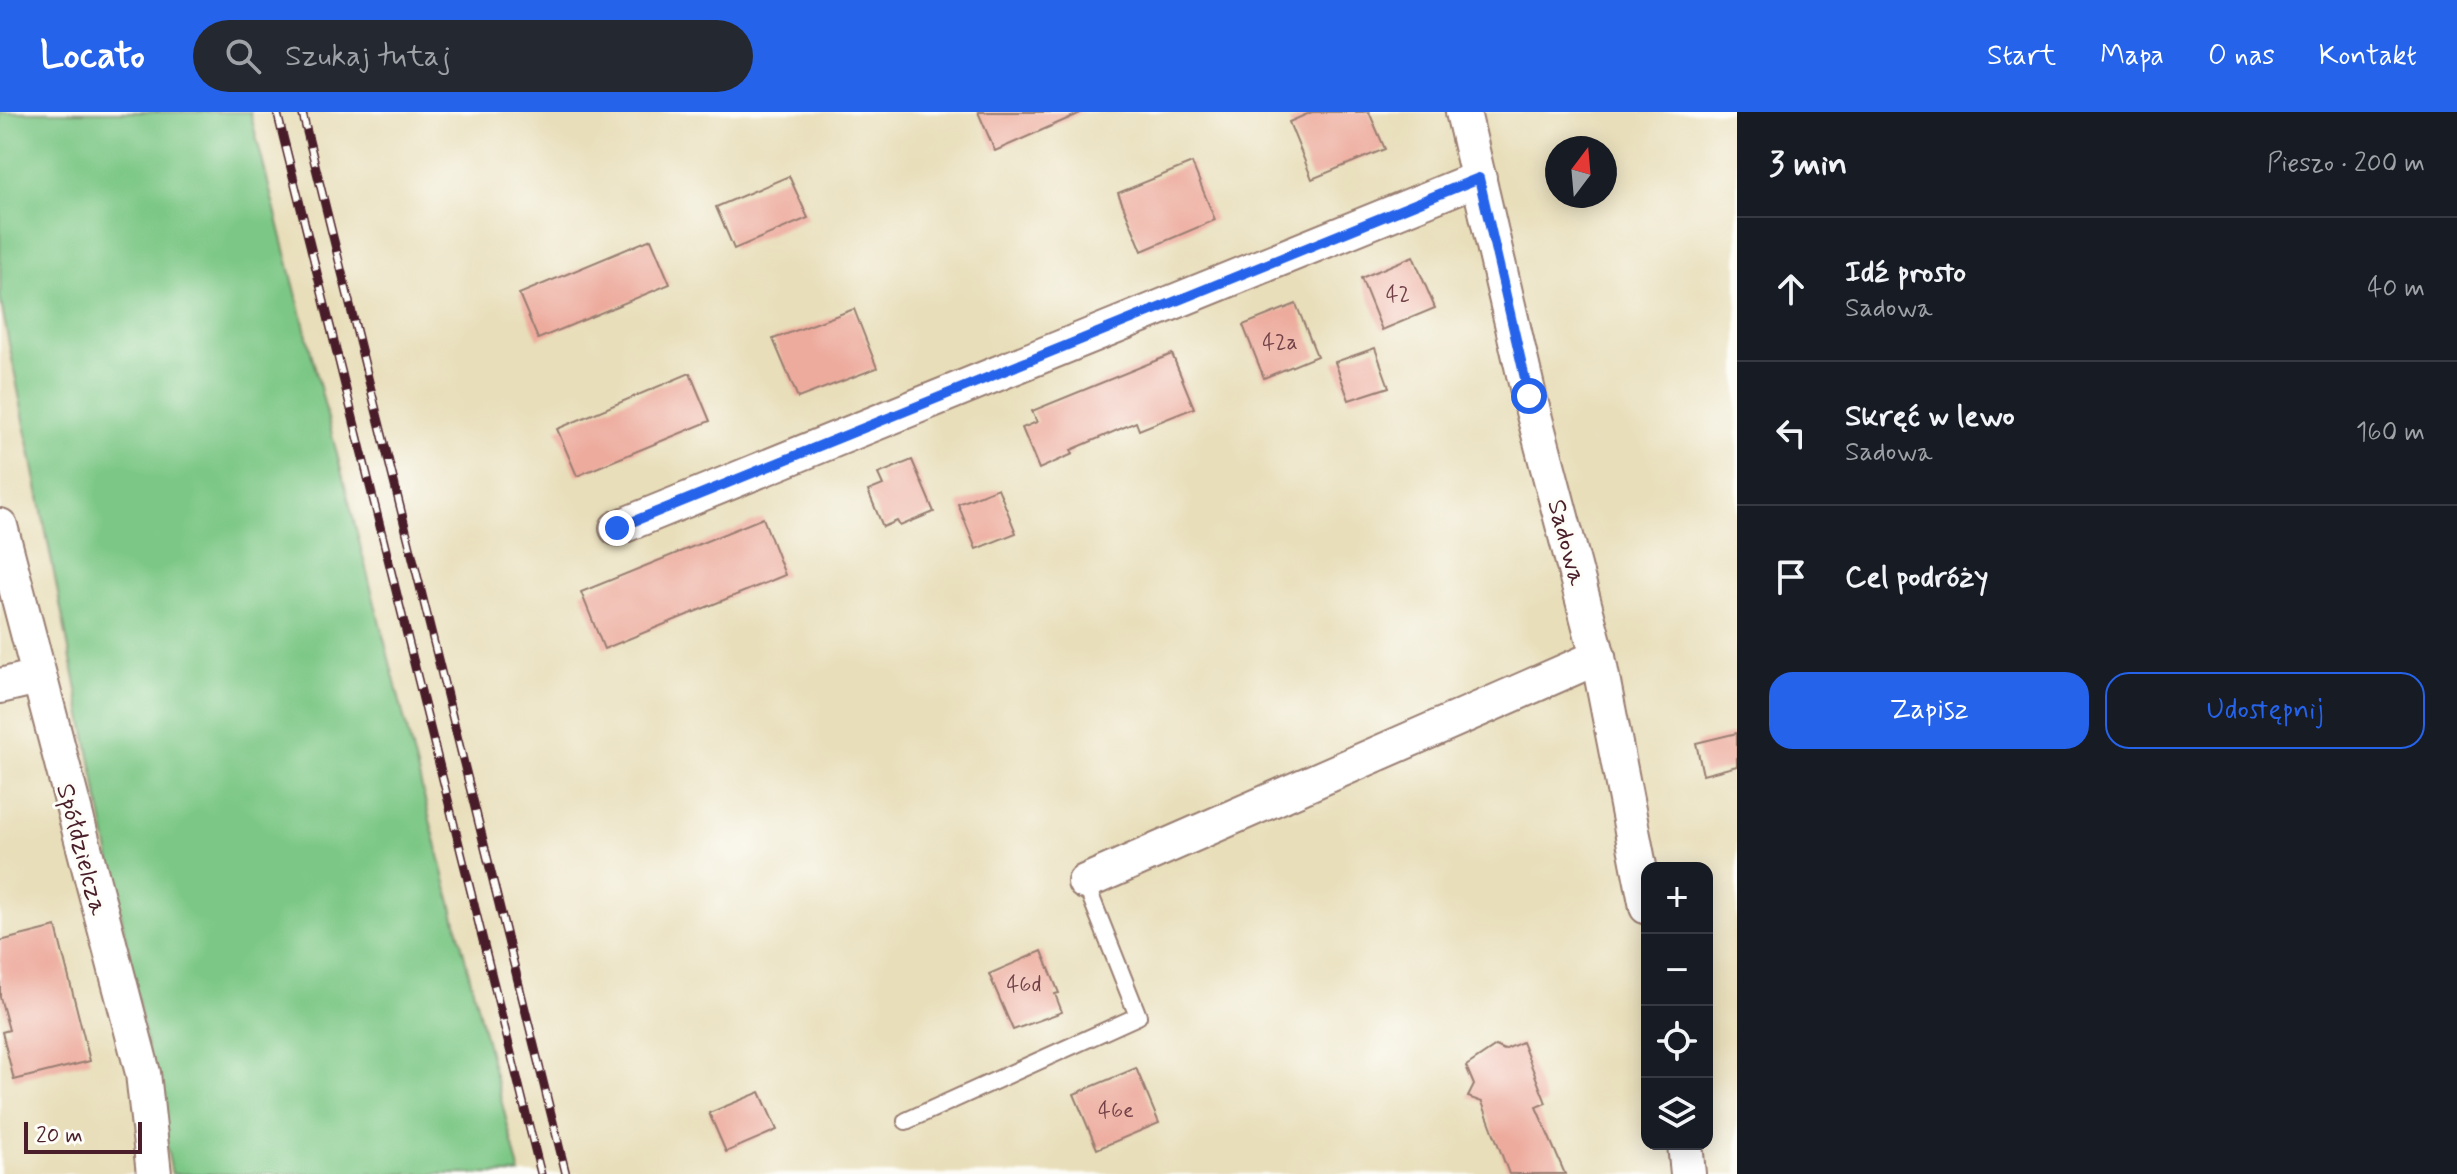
<!DOCTYPE html>
<html lang="pl">
<head>
<meta charset="utf-8">
<style>
  :root { --surface:#171b24; --page:#242831; --text:#f1f3f6; --muted:#9ea1a6; --line:#363941; --accent:#2563eb }
  body { margin:0; font-family:Mynerve,sans-serif; background:var(--page); color:var(--text) }
  .controls { position:absolute; right:24px; bottom:24px; display:grid; overflow:hidden; border-radius:16px; box-shadow:0 4px 20px #0003 }
  .controls button { width:72px; height:72px; display:grid; place-items:center; padding:0; border:0; border-bottom:2px solid var(--line); background:var(--surface); color:var(--text); font:40px sans-serif }
  .compass { position:absolute; left:1545px; top:24px; width:72px; height:72px; border-radius:50%; background:var(--surface); box-shadow:0 4px 20px #0003; rotate:16deg }
  .scale { position:absolute; left:24px; bottom:20px; width:118px; box-sizing:border-box; padding-left:8px; border:4px solid #4a1f2b; border-top:0; font-size:22px; line-height:28px; white-space:nowrap; color:#4a1f2b; -webkit-text-stroke:6px #fdfcf7; paint-order:stroke }
  .stop { position:absolute; width:24px; height:24px; margin:-18px; border:6px solid #2563eb; border-radius:50%; background:#fff }
  .stop.end { background:#2563eb; border-color:#fff; box-shadow:0 2px 8px #0008 }
  .list { margin:0; padding:0; list-style:none }
  h2 { display:flex; justify-content:space-between; align-items:center; height:104px; margin:0; padding:0 32px; font-size:34px }
  h2 small { font-size:26px; font-weight:400; color:var(--muted) }
  .list li { display:grid; grid-template-columns:52px 1fr auto; gap:24px; align-items:center; box-sizing:border-box; height:144px; padding:0 32px; border-top:2px solid var(--line) }
  .list b { display:block; font-size:30px; white-space:nowrap }
  .list p { margin:0; font-size:26px; white-space:nowrap; color:var(--muted) }
  .list em { font-size:26px; font-style:normal; color:var(--muted) }
  .actions { display:flex; gap:16px; padding:24px 32px }
  .actions a { flex:1; padding:18px 0; border:2px solid var(--accent); border-radius:24px; text-align:center; font-size:28px; color:var(--accent) }
  .actions .main { background:var(--accent); color:#fff }
  .icon { flex:none; width:44px; height:44px; fill:none; stroke:currentColor; stroke-width:2; stroke-linecap:round; stroke-linejoin:round }
  .map { position:relative; flex:none; width:1737px; height:1062px; overflow:hidden }
  header { display:flex; align-items:center; gap:48px; box-sizing:border-box; height:112px; padding:0 40px; background:var(--accent); color:#fff }
  header strong { font-size:38px }
  nav { display:flex; gap:44px; margin-inline-start:auto; font-size:28px }
  .search { width:560px; height:72px; background:var(--page); display:flex; align-items:center; gap:20px; box-sizing:border-box; padding:0 28px; border-radius:44px; color:var(--muted); font-size:30px }
  main { display:flex }
  aside { flex:1; background:var(--surface) }
  .map>svg:first-child { display:block }
</style>
</head>
<body>
<header>
<strong>Locato</strong>
<div class="search"><svg class="icon" aria-label="search" viewBox="0 0 24 24"><circle cx="10" cy="10" r="6"/><path d="M15 15l6 6"/></svg>Szukaj tutaj</div>
<nav><a>Start</a><a>Mapa</a><a>O nas</a><a>Kontakt</a></nav>
</header>
<main>
<div class="map">
<svg width="1737" height="1062" viewBox="0 0 1737 1062">
  <rect width="100%" height="100%" fill="#fdfcf7"/>
  <filter id="ink" filterUnits="userSpaceOnUse"><feTurbulence type="fractalNoise" baseFrequency=".0125" numOctaves="2"/><feDisplacementMap in="SourceGraphic" scale="16" xChannelSelector="R" yChannelSelector="G"/><feConvolveMatrix kernelMatrix="1 2 1 2 8 2 1 2 1" color-interpolation-filters="sRGB"/></filter>
  <filter id="wash" filterUnits="userSpaceOnUse"><feTurbulence type="fractalNoise" baseFrequency=".006" numOctaves="4" result="noise"/><feDisplacementMap in="SourceGraphic" scale="32" xChannelSelector="R" yChannelSelector="G"/><feGaussianBlur stdDeviation="1.8" result="paint"/><feColorMatrix in="noise" values="0 0 0 0 0 0 0 0 0 0 0 0 0 0 0 0 0 1.4 0 .05"/><feComposite in="paint" operator="in"/></filter>
  <g filter="url(#wash)">
    <rect width="100%" height="100%" fill="#e8deba"/>
    <path fill="#7bc785" stroke="#627358" stroke-width="2" d="M 0,0 L 250,0 L 520,1062 L 172,1062 L 0,186 Z"/>
    <g id="blocks">
      <g fill="#edab9d">
        <path d="M 978,0 L 1083,0 L 995,39 Z"/>
        <path d="M 1312,0 L 1369,0 L 1385,37 L 1312,67 L 1289,10 Z"/>
        <path d="M 1192,51 L 1215,108 L 1142,139 L 1118,81 Z"/>
        <path d="M 789,64 L 808,106 L 734,137 L 716,95 Z"/>
        <path d="M 651,127 L 670,172 L 538,227 L 519,182 Z"/>
        <path d="M 1413,144 L 1435,196 L 1382,218 L 1361,166 Z"/>
        <path d="M 1296,192 L 1317,244 L 1264,266 L 1243,213 Z"/>
        <path d="M 854,197 L 877,256 L 798,286 L 773,227 Z"/>
        <path d="M 1375,236 L 1389,275 L 1349,288 L 1335,250 Z"/>
        <path d="M 1172,242 L 1194,296 L 1139,318 L 1136,310 L 1071,338 L 1073,342 L 1039,357 L 1022,316 L 1037,310 L 1032,299 Z"/>
        <path d="M 690,261 L 710,309 L 577,364 L 557,317 Z"/>
        <path d="M 912,348 L 934,400 L 900,414 L 897,409 L 883,415 L 868,379 L 883,373 L 878,362 Z"/>
        <path d="M 998,376 L 1016,421 L 976,437 L 958,392 Z"/>
        <path d="M 763,406 L 785,463 L 604,537 L 581,480 Z"/>
        <path d="M 1737,621 L 1737,654 L 1703,663 L 1696,631 Z"/>
        <path d="M 56,815 L 90,949 L 14,968 L 2,920 L 9,918 L 0,885 L 0,829 Z"/>
        <path d="M 1042,839 L 1059,881 L 1055,882 L 1062,900 L 1013,918 L 989,862 Z"/>
        <path d="M 1522,930 L 1546,991 L 1536,995 L 1565,1062 L 1509,1062 L 1482,990 L 1468,985 L 1474,973 L 1466,954 L 1496,934 L 1504,938 Z"/>
        <path d="M 1136,956 L 1159,1011 L 1097,1037 L 1074,982 Z"/>
        <path d="M 760,980 L 777,1018 L 726,1040 L 709,1001 Z"/>
      </g>
    </g>
  </g>
  <g filter="url(#ink)">
    <use href="#blocks" fill-opacity="0" stroke="#997e72" stroke-width="2"/>
    <g fill="none" stroke-linecap="round" stroke-linejoin="round">
      <defs>
        <path id="lane" d="M 906,1009 L 1138,904 L 1085,770"/>
        <g id="street">
          <path d="M 1463,0 L 1529,284 L 1598,545 L 1647,795"/>
          <path d="M 0,414 L 143,961 L 154,1062"/>
          <path d="M 617,416 L 1479,66"/>
          <path d="M 0,574 L 38,565"/>
          <path d="M 1085,770 L 1598,545"/>
          <path d="M 1685,1032 L 1688,1062"/>
        </g>
      </defs>
      <use href="#lane" stroke="#997e72" stroke-width="20"/>
      <use href="#street" stroke="#997e72" stroke-width="38"/>
      <use href="#lane" stroke="#fff" stroke-width="16"/>
      <use href="#street" stroke="#fff" stroke-width="34"/>
      <defs>
        <g id="rail">
          <path d="M 277,0 L 541,1062"/>
          <path d="M 302,0 L 566,1062"/>
        </g>
      </defs>
      <use href="#rail" stroke="#4a1f2b" stroke-width="9"/>
      <use href="#rail" stroke="#fdfcf7" stroke-width="6" stroke-dasharray="18" stroke-linecap="butt"/>
    </g>
  </g>
  <g fill="none" stroke-linecap="round" stroke-linejoin="round" filter="url(#ink)">
    <path stroke="#2563eb" stroke-width="10" d="M 617,416 L 1479,66 L 1529,284"/>
  </g>
  <g text-anchor="middle" stroke-width="6" stroke-linejoin="round" paint-order="stroke">
    <g font-size="22" fill="#734248">
      <text x="1398" y="189">42</text>
      <text x="1280" y="237">42a</text>
      <text x="1024" y="879">46d</text>
      <text x="1116" y="1005">46e</text>
    </g>
    <g font-size="26" fill="#4a1f2b" stroke="#fdfcf7">
      <text transform="translate(1568 430) rotate(75)" y="9">Sadowa</text>
      <text transform="translate(83 737) rotate(75)" y="9">Spółdzielcza</text>
    </g>
  </g>
</svg>
<div class="controls">
<button>+</button>
<button>−</button>
<button><svg class="icon" aria-label="locate" viewBox="0 0 24 24"><circle cx="12" cy="12" r="6"/><path d="M12 2v4M12 18v4M2 12h4M18 12h4"/></svg></button>
<button><svg class="icon" aria-label="layers" viewBox="0 0 24 24"><path d="M12 4l9 5-9 5-9-5zM3 14l9 5 9-5"/></svg></button>
</div>
<svg class="compass" viewBox="-18 -18 36 36"><path d="M0-13l5 13h-10z" fill="#e53935"/><path d="M0 13l5-13h-10z" fill="#9ea1a6"/></svg>
<div class="scale">20 m</div>
<div class="stop" style="left:1529px;top:284px"></div>
<div class="stop end" style="left:617px;top:416px"></div>
</div>
<aside>
<h2>3 min<small>Pieszo · 200 m</small></h2>
<ul class="list">
<li><svg class="icon" aria-label="ahead" viewBox="0 0 24 24"><path d="M12 20V5M6 11l6-6 6 6"/></svg><div><b>Idź prosto</b><p>Sadowa</p></div><em>40 m</em></li>
<li><svg class="icon" aria-label="left" viewBox="0 0 24 24"><path d="M17 20v-9H6M10 6l-5 5 5 5"/></svg><div><b>Skręć w lewo</b><p>Sadowa</p></div><em>160 m</em></li>
<li><svg class="icon" aria-label="arrive" viewBox="0 0 24 24"><path d="M6 21V4h12l-3 4 3 4H6"/></svg><div><b>Cel podróży</b></div></li>
</ul>
<div class="actions"><a class="main">Zapisz</a><a>Udostępnij</a></div>
</aside>
</main>
</body>
</html>
